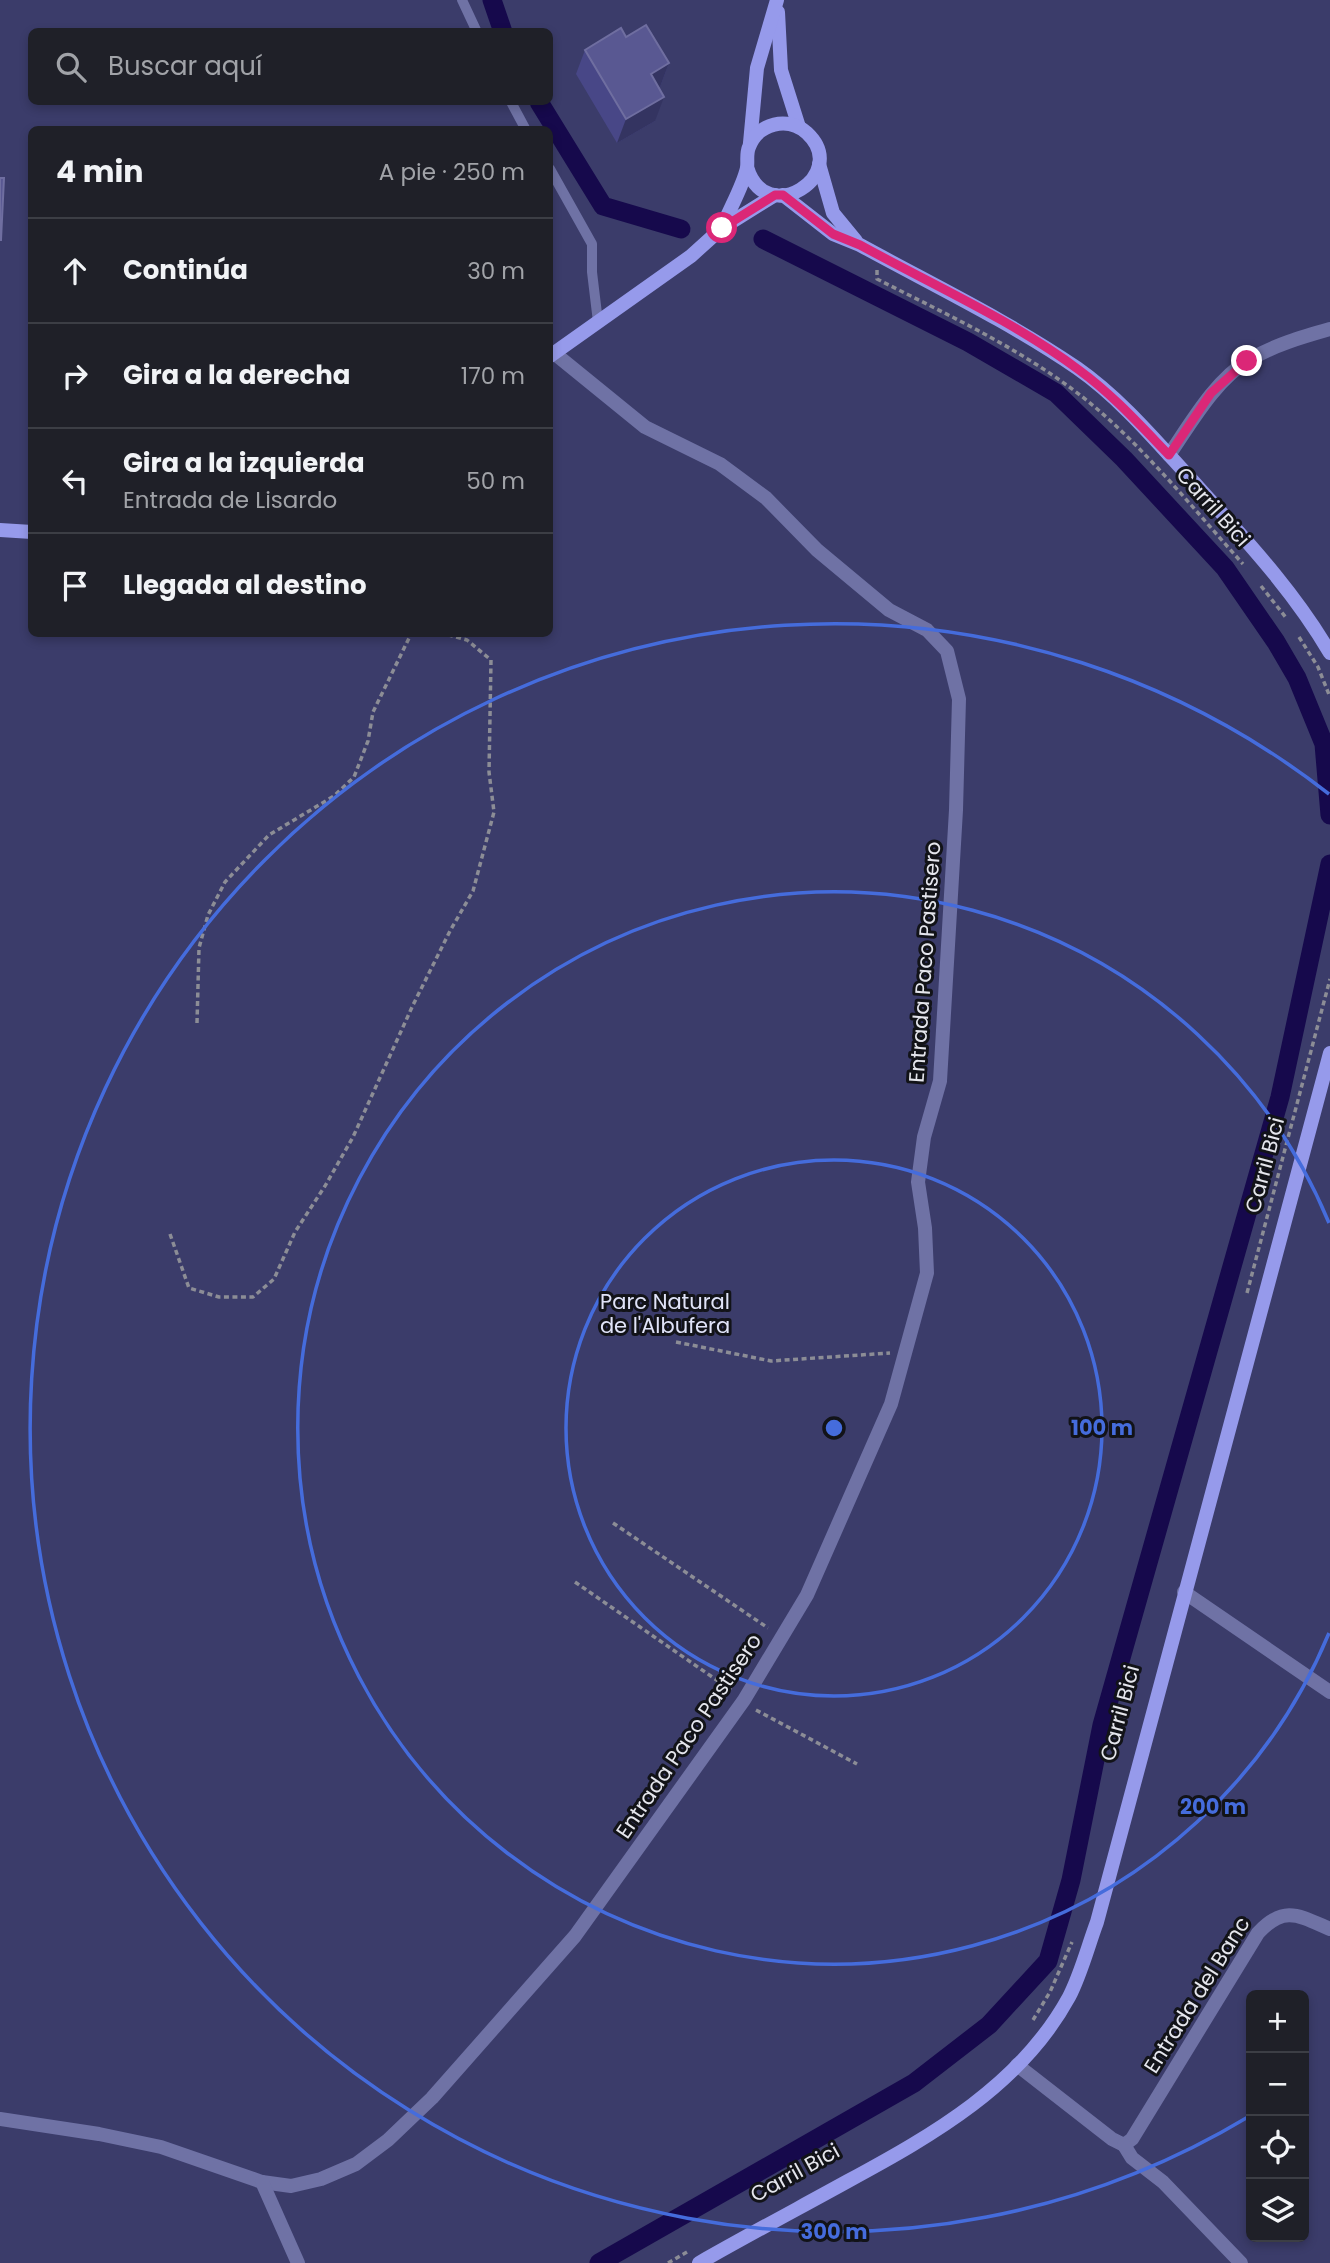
<!DOCTYPE html>
<html lang="es">
<head>
<meta charset="utf-8">
<style>
  :root { --surface:#1f2028; --page:#272830; --text:#f1f3f6; --muted:#a1a3a8; --line:#3c3e45 }
  body { margin:0; font-family:Poppins,sans-serif; background:var(--page); color:var(--text) }
  .controls { position:absolute; right:21px; bottom:21px; display:grid; overflow:hidden; border-radius:10px; box-shadow:0 4px 10px #0003 }
  .controls button { width:63px; height:63px; display:grid; place-items:center; padding:0; border:0; border-bottom:2px solid var(--line); background:var(--surface); color:var(--text); font:35px sans-serif }
  .stop { position:absolute; width:21px; height:21px; margin:-16px; border:5px solid #db2777; border-radius:50%; background:#fff }
  .stop.end { background:#db2777; border-color:#fff; box-shadow:0 2px 7px #0008 }
  .list { margin:0; padding:0; list-style:none }
  h2 { display:flex; justify-content:space-between; align-items:center; height:91px; margin:0; padding:0 28px; font-size:30px }
  h2 small { font-size:23px; font-weight:400; color:var(--muted) }
  .list li { display:grid; grid-template-columns:46px 1fr auto; gap:21px; align-items:center; box-sizing:border-box; height:105px; padding:0 28px; border-top:2px solid var(--line) }
  .list b { display:block; font-size:26px; white-space:nowrap }
  .list p { margin:0; font-size:23px; white-space:nowrap; color:var(--muted) }
  .list em { font-size:23px; font-style:normal; color:var(--muted) }
  .icon { flex:none; width:38px; height:38px; fill:none; stroke:currentColor; stroke-width:2; stroke-linecap:round; stroke-linejoin:round }
  .map { position:relative; flex:none; width:1330px; height:2263px; overflow:hidden }
  .search { position:absolute; background:var(--surface); box-shadow:0 4px 10px #0003; left:28px; top:28px; width:525px; height:77px; display:flex; align-items:center; gap:18px; box-sizing:border-box; padding:0 24px; border-radius:10px; color:var(--muted); font-size:26px }
  .panel { position:absolute; background:var(--surface); box-shadow:0 4px 10px #0003; left:28px; top:126px; width:525px; height:511px; border-radius:10px }
  .map>svg:first-child { display:block }
</style>
</head>
<body>
<div class="map">
<svg width="1330" height="2263" viewBox="0 0 1330 2263">
  <rect width="100%" height="100%" fill="#292a35"/>
  <path fill="#3b3c6a" fill-rule="evenodd" d="M 0,0 L 1330,0 L 1330,2263 L 0,2263 ZM 32,32 L 550,32 L 550,102 L 32,102 ZM 32,130 L 550,130 L 550,634 L 32,634 ZM 1251,1995 L 1304,1995 L 1304,2237 L 1251,2237 Z"/>
  <g fill="none" stroke-linecap="round" stroke-linejoin="round">
    <g stroke="#16094c" stroke-width="19">
      <path d="M 492,0 L 503,32"/>
      <path d="M 539,102 L 603,206 L 681,229"/>
      <path d="M 763,239 L 968,342 L 1056,393 L 1124,459 L 1225,568 L 1276,642 L 1297,678 L 1324,744 L 1330,815"/>
      <path d="M 599,2263 L 914,2083 L 989,2025 L 1048,1961 L 1071,1880 L 1102,1725 L 1280,1097 L 1330,864"/>
    </g>
    <g stroke="#8c8d96" stroke-width="3.5" stroke-dasharray="5 3.5" stroke-linecap="butt">
      <path d="M 877,270 L 877,279 C 942,312 1009,343 1068,386 C 1132,432 1190,505 1243,564"/>
      <path d="M 1261,586 L 1287,619"/>
      <path d="M 1299,637 L 1318,667 L 1330,697"/>
      <path d="M 197,1023 L 199,948 L 208,915 L 225,882 L 269,835 L 334,796 L 354,777 L 368,741 L 373,712 L 411,634"/>
      <path d="M 170,1234 L 189,1288 L 219,1297 L 253,1297 L 274,1279 L 295,1232 L 325,1186 L 353,1137 L 413,1005 L 450,931 L 473,891 L 494,812 L 489,772 L 491,660 L 467,640 L 445,634"/>
      <path d="M 1247,1293 L 1330,979"/>
      <path d="M 676,1342 L 771,1361 L 890,1353"/>
      <path d="M 613,1523 L 768,1628"/>
      <path d="M 575,1582 L 731,1690"/>
      <path d="M 756,1710 L 857,1764"/>
      <path d="M 1033,2020 L 1050,1992 L 1072,1942"/>
      <path d="M 668,2263 L 687,2252"/>
    </g>
    <g stroke="#6f72a5" stroke-width="10">
      <path d="M 462,0 L 477,32"/>
      <path d="M 511,102 L 526,130"/>
      <path d="M 550,169 L 592,244 L 592,272 L 598,322"/>
    </g>
    <g stroke="#6f72a5" stroke-width="14">
      <path d="M 1169,455 C 1191,423 1215,380 1249,360 C 1274,345 1302,337 1330,329"/>
      <path d="M 1184,1592 L 1330,1692"/>
      <path d="M 1017,2065 L 1112,2139 L 1124,2145 L 1132,2139 L 1258,1933 C 1284,1905 1298,1915 1330,1929"/>
      <path d="M 0,2119 L 99,2134 L 161,2147 L 262,2182 L 291,2186 L 321,2179 L 356,2164 L 388,2140 L 432,2098 L 575,1936 L 744,1700 L 807,1595 L 891,1404 L 927,1273 L 925,1228 L 918,1182 L 924,1137 L 940,1081 L 956,810 L 959,699 L 947,651 L 927,630 L 889,610 L 817,550 L 766,498 L 720,464 L 645,427 L 554,353"/>
      <path d="M 1124,2145 L 1132,2158 L 1163,2182 L 1241,2263"/>
      <path d="M 262,2182 L 298,2263"/>
    </g>
    <g stroke="#969aeb" stroke-width="14">
      <path d="M 778,12 L 781,70 L 799,127"/>
      <path d="M 750,143 L 757,68 L 777,0"/>
      <path d="M 819,164 L 833,213 L 856,241"/>
      <path d="M 783,195 L 833,234 L 860,245 C 933,285 1008,321 1077,368 C 1120,398 1156,441 1191,479 C 1241,535 1292,588 1330,653"/>
      <path d="M 722,228 C 729,210 743,186 747,168 C 748,161 746,154 749,147 C 758,123 788,116 807,133 C 852,175 765,230 747,167"/>
      <path d="M 550,356 L 691,256 L 722,228 L 775,195"/>
      <path d="M 0,530 L 32,532"/>
      <path d="M 699,2263 C 748,2235 799,2208 848,2181 C 933,2135 1021,2085 1069,1997 C 1081,1974 1088,1946 1097,1922 L 1330,1053"/>
    </g>
  </g>
  <path fill="#484787" d="M 626,37 L 669,63 L 660,87 L 659,88 L 655,121 L 617,143 L 576,74 L 585,50 Z"/>
  <g fill="#343461">
    <path d="M 669,63 L 660,87 L 642,98 L 651,74 Z"/>
    <path d="M 664,97 L 655,121 L 617,143 L 626,119 Z"/>
  </g>
  <g fill="#595892" stroke="#6f6ea0" stroke-width="2">
    <path d="M 646,25 L 669,63 L 651,74 L 664,97 L 626,119 L 585,50 L 621,28 L 626,37 Z"/>
    <path d="M 0,178 L 4,178 L 1,240 L 0,240 Z"/>
  </g>
  <g fill="none" stroke-linecap="round" stroke-linejoin="round">
    <path stroke="#db2777" stroke-width="9" d="M 722,228 L 775,195 L 783,195 L 833,234 L 860,245 C 933,285 1012,320 1079,370 C 1112,394 1140,425 1169,455 L 1211,393 L 1247,361"/>
  </g>
  <g fill="none" stroke="#456cdc" stroke-width="3.5">
    <circle cx="834" cy="1428" r="268"/>
    <path d="M1329 1633A536 536 0 1 1 1329 1223"/>
    <path d="M1248 2117A804 804 0 1 1 1329 794"/>
  </g>
  <g text-anchor="middle" stroke-width="6" stroke-linejoin="round" paint-order="stroke">
    <g font-size="21" fill="#e5e6ed" stroke="#121318">
      <text transform="translate(1213 507) rotate(48)" y="7">Carril Bici</text>
      <text transform="translate(925 962) rotate(-86)" y="7">Entrada Paco Pastisero</text>
      <text transform="translate(1265 1165) rotate(-75)" y="7">Carril Bici</text>
      <text transform="translate(1120 1713) rotate(-75)" y="7">Carril Bici</text>
      <text transform="translate(689 1736) rotate(-56)" y="7">Entrada Paco Pastisero</text>
      <text transform="translate(1197 1995) rotate(-58)" y="7">Entrada del Banc</text>
      <text transform="translate(795 2173) rotate(-29)" y="7">Carril Bici</text>
    </g>
    <g font-size="21" fill="#e0e3f8" stroke="#121318">
      <text x="665" y="1309">Parc Natural<tspan x="665" dy="24">de l'Albufera</tspan></text>
    </g>
  </g>
  <circle cx="834" cy="1428" r="10" fill="#456cdc" stroke="#121318" stroke-width="3.5"/>
  <g font-size="21" text-anchor="middle" font-weight="bold" fill="#456cdc" stroke="#121318" stroke-width="6" stroke-linejoin="round" paint-order="stroke">
    <text x="1102" y="1435">100 m</text>
    <text x="1213" y="1814">200 m</text>
    <text x="834" y="2239">300 m</text>
  </g>
</svg>
<div class="controls">
<button>+</button>
<button>−</button>
<button><svg class="icon" aria-label="locate" viewBox="0 0 24 24"><circle cx="12" cy="12" r="6"/><path d="M12 2v4M12 18v4M2 12h4M18 12h4"/></svg></button>
<button><svg class="icon" aria-label="layers" viewBox="0 0 24 24"><path d="M12 4l9 5-9 5-9-5zM3 14l9 5 9-5"/></svg></button>
</div>
<div class="stop" style="left:722px;top:228px"></div>
<div class="stop end" style="left:1247px;top:361px"></div>
<div class="search"><svg class="icon" aria-label="search" viewBox="0 0 24 24"><circle cx="10" cy="10" r="6"/><path d="M15 15l6 6"/></svg>Buscar aquí</div>
<section class="panel">
<h2>4 min<small>A pie · 250 m</small></h2>
<ul class="list">
<li><svg class="icon" aria-label="ahead" viewBox="0 0 24 24"><path d="M12 20V5M6 11l6-6 6 6"/></svg><div><b>Continúa</b></div><em>30 m</em></li>
<li><svg class="icon" aria-label="right" viewBox="0 0 24 24"><path d="M7 20v-9h11M14 6l5 5-5 5"/></svg><div><b>Gira a la derecha</b></div><em>170 m</em></li>
<li><svg class="icon" aria-label="left" viewBox="0 0 24 24"><path d="M17 20v-9H6M10 6l-5 5 5 5"/></svg><div><b>Gira a la izquierda</b><p>Entrada de Lisardo</p></div><em>50 m</em></li>
<li><svg class="icon" aria-label="arrive" viewBox="0 0 24 24"><path d="M6 21V4h12l-3 4 3 4H6"/></svg><div><b>Llegada al destino</b></div></li>
</ul>
</section>
</div>
</body>
</html>
